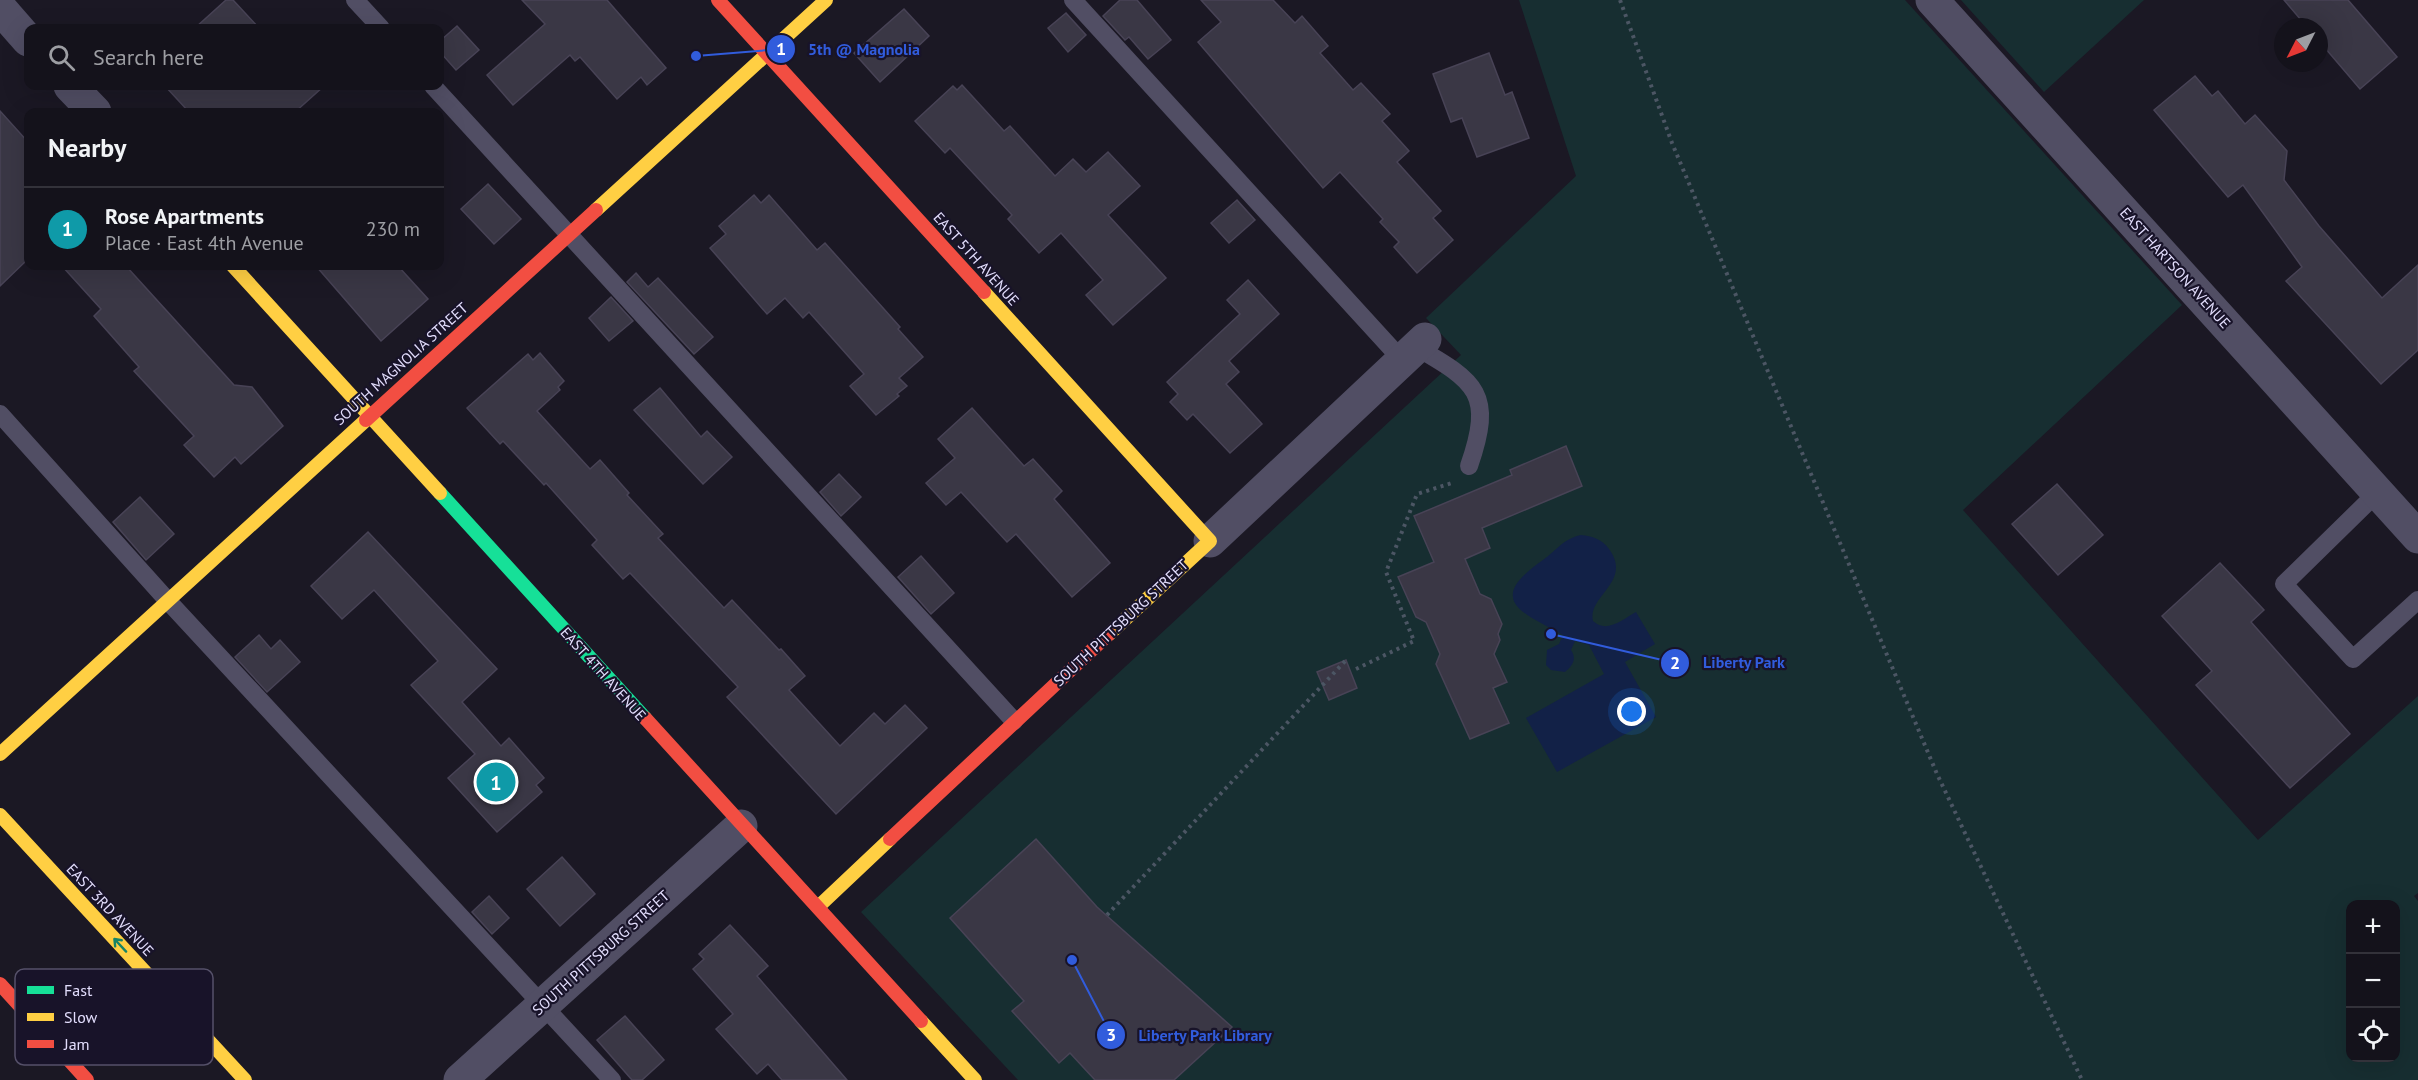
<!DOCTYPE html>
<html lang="en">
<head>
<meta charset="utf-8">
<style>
  :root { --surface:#14121b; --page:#212028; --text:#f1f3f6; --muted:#9d9ea3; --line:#33323a; --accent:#db2777 }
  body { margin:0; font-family:"PT Sans",sans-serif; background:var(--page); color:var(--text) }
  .controls { position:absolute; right:18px; bottom:18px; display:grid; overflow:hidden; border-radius:12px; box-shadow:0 6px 24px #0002 }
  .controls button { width:54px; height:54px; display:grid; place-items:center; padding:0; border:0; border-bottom:2px solid var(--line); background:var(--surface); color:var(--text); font:30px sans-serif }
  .compass { position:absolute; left:2274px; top:18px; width:54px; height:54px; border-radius:50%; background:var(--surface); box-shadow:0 6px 24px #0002; rotate:228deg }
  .you { position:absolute; left:1632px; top:712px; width:21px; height:21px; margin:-15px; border:4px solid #fff; border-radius:50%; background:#1a73e8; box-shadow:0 0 0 9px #1a73e833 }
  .badge { display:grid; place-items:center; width:39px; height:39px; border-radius:50%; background:var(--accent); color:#fff; font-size:20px; font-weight:700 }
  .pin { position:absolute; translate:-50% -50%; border:3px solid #fff; box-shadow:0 2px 6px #0006 }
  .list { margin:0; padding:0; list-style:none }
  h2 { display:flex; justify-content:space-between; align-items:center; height:78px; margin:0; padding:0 24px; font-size:26px }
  h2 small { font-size:20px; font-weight:400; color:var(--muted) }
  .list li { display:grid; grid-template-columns:39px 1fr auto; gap:18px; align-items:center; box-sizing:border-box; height:84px; padding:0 24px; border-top:2px solid var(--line) }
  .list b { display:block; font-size:22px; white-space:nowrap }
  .list p { margin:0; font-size:20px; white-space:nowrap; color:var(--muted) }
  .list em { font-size:20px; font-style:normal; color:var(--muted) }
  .icon { flex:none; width:33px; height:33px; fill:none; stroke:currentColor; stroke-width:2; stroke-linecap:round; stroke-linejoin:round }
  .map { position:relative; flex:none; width:2418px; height:1080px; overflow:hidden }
  .search { position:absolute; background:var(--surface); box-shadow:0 6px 24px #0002; left:24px; top:24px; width:420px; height:66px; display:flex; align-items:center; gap:15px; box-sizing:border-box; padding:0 21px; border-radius:12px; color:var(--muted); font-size:22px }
  .panel { position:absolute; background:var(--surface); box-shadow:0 6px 24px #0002; left:24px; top:108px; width:420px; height:162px; border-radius:12px }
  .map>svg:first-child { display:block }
</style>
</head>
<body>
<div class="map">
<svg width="2418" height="1080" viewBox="0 0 2418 1080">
  <rect width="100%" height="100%" fill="#1b1824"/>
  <g fill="#172e31" fill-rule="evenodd">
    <path d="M 1519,0 L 1905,0 L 2182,305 L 1963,510 L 2258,840 L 2418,696 L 2418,893 L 2414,896 L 2418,901 L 2418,1080 L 1018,1080 L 861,912 L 1461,355 L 1426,318 L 1576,176 ZM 2350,904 L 2396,904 L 2396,1058 L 2350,1058 Z"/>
    <path d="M 1961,0 L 2144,0 L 2044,92 Z"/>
  </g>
  <path fill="#122147" d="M 1581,535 C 1592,536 1602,539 1609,549 C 1633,582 1587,596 1593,621 C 1607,634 1623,619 1636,612 L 1655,644 L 1625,662 L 1656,717 L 1557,772 L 1526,718 L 1604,674 L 1589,645 L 1575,641 L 1571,650 C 1577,659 1573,665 1565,672 L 1551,670 L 1546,665 L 1547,650 L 1559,644 L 1563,635 C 1521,612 1485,600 1543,560 C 1557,550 1563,539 1581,535 Z"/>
  <g fill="#3a3745" stroke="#484356" stroke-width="1.5">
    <path d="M 226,0 L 233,0 L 259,28 L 195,28 Z"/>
    <path d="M 522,0 L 607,0 L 666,68 L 647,85 L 641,77 L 617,99 L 580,57 L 575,61 L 570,55 L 513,105 L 487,75 L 545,24 Z"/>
    <path d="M 1120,0 L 1137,0 L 1171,40 L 1148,59 L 1129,37 L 1125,40 L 1103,16 Z"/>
    <path d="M 1201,0 L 1273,0 L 1295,23 L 1302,16 L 1328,46 L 1320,53 L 1353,90 L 1361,83 L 1390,114 L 1382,121 L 1409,151 L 1397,162 L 1441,211 L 1433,218 L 1453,240 L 1417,273 L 1394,247 L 1399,242 L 1380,222 L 1383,219 L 1340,172 L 1323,188 L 1198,42 L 1221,22 Z"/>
    <path d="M 2284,0 L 2348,0 L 2397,57 L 2360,89 L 2319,41 L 2319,27 L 2307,27 Z"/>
    <path d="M 904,9 L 929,36 L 880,82 L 854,53 Z"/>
    <path d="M 1066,13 L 1086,35 L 1068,52 L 1048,28 Z"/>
    <path d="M 457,26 L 479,50 L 456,70 L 440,52 L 440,41 Z"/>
    <path d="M 1489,53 L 1505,95 L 1512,92 L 1529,138 L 1477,157 L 1462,118 L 1451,122 L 1433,74 Z"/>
    <path d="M 2195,76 L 2212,96 L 2218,91 L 2245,124 L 2255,115 L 2287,151 L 2284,180 L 2319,226 L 2382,298 L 2418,265 L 2418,350 L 2381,384 L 2286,281 L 2302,267 L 2243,185 L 2228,197 L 2154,110 Z"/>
    <path d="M 962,85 L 1004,131 L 1010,126 L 1055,176 L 1073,159 L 1086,172 L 1108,152 L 1140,186 L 1108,215 L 1166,278 L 1113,325 L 1086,295 L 1103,280 L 1061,233 L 1039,253 L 1008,219 L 1012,215 L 950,148 L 945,153 L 915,121 L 953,86 L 957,90 Z"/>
    <path d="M 165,86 L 324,86 L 295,112 L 189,112 Z"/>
    <path d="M 0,111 L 28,142 L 28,259 L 0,286 Z"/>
    <path d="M 488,184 L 521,219 L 494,244 L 461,209 Z"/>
    <path d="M 754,195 L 761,203 L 769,195 L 817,250 L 825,243 L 900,327 L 898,329 L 923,357 L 899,378 L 907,386 L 897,394 L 899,396 L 876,415 L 850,386 L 864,374 L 809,312 L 803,318 L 785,298 L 767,314 L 710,248 L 726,234 L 719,226 Z"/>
    <path d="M 1237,200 L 1255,220 L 1229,243 L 1211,223 Z"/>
    <path d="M 62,266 L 126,266 L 234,385 L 252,387 L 283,426 L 241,464 L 235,457 L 214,477 L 184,445 L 194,436 L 134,371 L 139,367 L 94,316 L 101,309 Z"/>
    <path d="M 316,266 L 398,266 L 428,299 L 381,341 Z"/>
    <path d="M 636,273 L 648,287 L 658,278 L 713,337 L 694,354 L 627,282 Z"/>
    <path d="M 1248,280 L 1279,314 L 1229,361 L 1239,372 L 1226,384 L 1262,424 L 1230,453 L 1193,414 L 1187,420 L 1170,402 L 1178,394 L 1167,382 L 1240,314 L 1227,300 Z"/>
    <path d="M 611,297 L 633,321 L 609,341 L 589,318 Z"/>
    <path d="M 540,353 L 564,381 L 558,387 L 560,390 L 537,411 L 590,469 L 600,460 L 629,493 L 627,495 L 663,534 L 658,538 L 724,608 L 732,600 L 779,650 L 781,649 L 805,676 L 789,690 L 840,746 L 874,713 L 885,724 L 905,705 L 927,728 L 836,814 L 727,697 L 738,687 L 630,573 L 623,579 L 592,545 L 597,540 L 546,483 L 544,485 L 503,441 L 500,444 L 467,408 L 528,354 L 533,360 Z"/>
    <path d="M 660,388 L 701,437 L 707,431 L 732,457 L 703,484 L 634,410 Z"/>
    <path d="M 972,408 L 1024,466 L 1033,459 L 1062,491 L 1054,499 L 1110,563 L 1072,597 L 1016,534 L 1007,542 L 961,492 L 946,505 L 926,483 L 955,458 L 938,439 Z"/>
    <path d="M 1566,446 L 1582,486 L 1482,528 L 1490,548 L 1465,559 L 1480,594 L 1491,599 L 1502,624 L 1498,634 L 1500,640 L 1494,654 L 1507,682 L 1493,688 L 1509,723 L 1470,739 L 1436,664 L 1440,654 L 1426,622 L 1416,617 L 1398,577 L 1434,562 L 1414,516 L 1512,475 L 1510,470 Z"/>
    <path d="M 839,474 L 861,497 L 841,516 L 820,492 Z"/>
    <path d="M 2057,484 L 2103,535 L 2058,575 L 2012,524 Z"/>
    <path d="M 140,497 L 174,534 L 146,560 L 113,522 Z"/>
    <path d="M 368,532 L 497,669 L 462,702 L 501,746 L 509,738 L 544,778 L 536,785 L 542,792 L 497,832 L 448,778 L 475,754 L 411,685 L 438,661 L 374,590 L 342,619 L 311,586 Z"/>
    <path d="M 921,556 L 954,593 L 931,614 L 898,577 Z"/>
    <path d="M 2220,563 L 2264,610 L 2251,622 L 2350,734 L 2290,788 L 2196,685 L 2212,671 L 2162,616 Z"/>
    <path d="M 259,635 L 271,649 L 280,640 L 300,662 L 267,692 L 235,657 Z"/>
    <path d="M 1346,660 L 1357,688 L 1329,700 L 1317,672 Z"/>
    <path d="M 1036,839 L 1097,907 L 1232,1027 L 1174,1080 L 1095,1080 L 1070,1053 L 1059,1063 L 1012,1011 L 1024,1001 L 950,918 Z"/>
    <path d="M 562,857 L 595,894 L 560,926 L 527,889 Z"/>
    <path d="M 489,896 L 509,918 L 492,934 L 472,912 Z"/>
    <path d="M 730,925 L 768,966 L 757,976 L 847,1080 L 782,1080 L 768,1064 L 757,1074 L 716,1029 L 733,1014 L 693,969 L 704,959 L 699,954 Z"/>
    <path d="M 625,1016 L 664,1060 L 642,1080 L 632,1080 L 597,1040 Z"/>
  </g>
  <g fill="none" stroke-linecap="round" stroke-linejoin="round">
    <g stroke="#4c5664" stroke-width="4" stroke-dasharray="3 4.5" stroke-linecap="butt">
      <path d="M 1620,0 L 1672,143 L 1937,774 L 2082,1080"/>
      <path d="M 1356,669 L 1414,641 L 1386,572 L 1417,494 L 1452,483"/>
      <path d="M 1107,915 L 1347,659"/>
    </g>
    <g stroke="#514e64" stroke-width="18">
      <path d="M 355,0 L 381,28"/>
      <path d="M 1073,0 L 1402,360"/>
      <path d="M 433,86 L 1014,721"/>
      <path d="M 1416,347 C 1477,382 1494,394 1469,466"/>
      <path d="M 0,414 L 168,601 L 612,1080"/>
      <path d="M 2378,492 L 2284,584 L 2353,659 L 2418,600"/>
    </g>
    <g stroke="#514e64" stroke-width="33">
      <path d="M 1932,0 L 2418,537"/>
      <path d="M 0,8 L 28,40"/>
      <path d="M 70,86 L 95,112"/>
      <path d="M 1210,541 L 1425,339"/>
      <path d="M 460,1080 L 741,826"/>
    </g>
    <path stroke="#16e098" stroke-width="14" d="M 440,493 L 645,718"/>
    <g stroke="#ffcf43" stroke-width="14">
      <path d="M 596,210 L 826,0"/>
      <path d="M 233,266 L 440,493"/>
      <path d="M 984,292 L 1210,541 L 1109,634"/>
      <path d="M 0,754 L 366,420"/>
      <path d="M 0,815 L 245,1080"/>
      <path d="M 818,907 L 890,839"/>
      <path d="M 921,1021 L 975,1080"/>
    </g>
    <g stroke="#f24e42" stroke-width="14">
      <path d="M 718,0 L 984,292"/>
      <path d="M 366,420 L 596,210"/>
      <path d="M 645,718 L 921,1021"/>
      <path d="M 890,839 L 1109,634"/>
      <path d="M 0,984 L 87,1080"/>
    </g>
  </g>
  <defs><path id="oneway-shaft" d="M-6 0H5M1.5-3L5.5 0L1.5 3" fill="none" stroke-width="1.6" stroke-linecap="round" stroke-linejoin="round" transform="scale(1.5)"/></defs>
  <use stroke="#178466" href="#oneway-shaft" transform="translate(120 945) rotate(-133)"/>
  <g text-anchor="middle" stroke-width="4.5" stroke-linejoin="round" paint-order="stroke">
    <g font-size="15" fill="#e3defd" stroke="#181329">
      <text transform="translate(976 259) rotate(48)" y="5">EAST 5TH AVENUE</text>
      <text transform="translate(2175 268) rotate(48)" y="5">EAST HARTSON AVENUE</text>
      <text transform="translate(401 364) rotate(-42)" y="5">SOUTH MAGNOLIA STREET</text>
      <text transform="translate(1121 623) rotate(-43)" y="5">SOUTH PITTSBURG STREET</text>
      <text transform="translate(603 674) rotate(48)" y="5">EAST 4TH AVENUE</text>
      <text transform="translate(110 910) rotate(47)" y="5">EAST 3RD AVENUE</text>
      <text transform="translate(601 953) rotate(-42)" y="5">SOUTH PITTSBURG STREET</text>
    </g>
  </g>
  <rect x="15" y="969" width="198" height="96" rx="9" fill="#181329" stroke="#555069" stroke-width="1.5"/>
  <rect x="27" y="986" width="27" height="8" fill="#16e098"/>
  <rect x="27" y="1013" width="27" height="8" fill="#ffcf43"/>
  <rect x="27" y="1040" width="27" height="8" fill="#f24e42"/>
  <g font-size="16" fill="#e3defd">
    <text x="64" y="996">Fast</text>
    <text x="64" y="1023">Slow</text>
    <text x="64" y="1050">Jam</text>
  </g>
  <path fill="none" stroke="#315cdc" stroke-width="2" d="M696 56L781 49M1551 634L1675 663M1072 960L1111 1035"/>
  <g fill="#315cdc" stroke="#181329" stroke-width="2">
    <circle cx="696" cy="56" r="6"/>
    <circle cx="1551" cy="634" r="6"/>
    <circle cx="1072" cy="960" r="6"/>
    <circle cx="781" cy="49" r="15"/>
    <circle cx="1675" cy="663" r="15"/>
    <circle cx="1111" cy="1035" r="15"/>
  </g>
  <g font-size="18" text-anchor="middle" font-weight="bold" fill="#fff">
    <text x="781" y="55">1</text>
    <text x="1675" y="669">2</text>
    <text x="1111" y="1041">3</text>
  </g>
  <g font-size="16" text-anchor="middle" font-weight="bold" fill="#315cdc" stroke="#181329" stroke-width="4.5" stroke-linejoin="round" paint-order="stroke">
    <text x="864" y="55">5th @ Magnolia</text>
    <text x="1744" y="668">Liberty Park</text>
    <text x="1205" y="1041">Liberty Park Library</text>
  </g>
</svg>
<div class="controls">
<button>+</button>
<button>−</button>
<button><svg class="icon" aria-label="locate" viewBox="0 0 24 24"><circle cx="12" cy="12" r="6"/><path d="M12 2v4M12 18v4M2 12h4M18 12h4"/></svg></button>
</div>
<svg class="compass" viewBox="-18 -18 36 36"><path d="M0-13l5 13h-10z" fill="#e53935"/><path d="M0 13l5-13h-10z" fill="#9d9ea3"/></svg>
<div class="you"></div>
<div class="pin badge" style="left:496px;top:782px;background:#0f9aa8">1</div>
<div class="search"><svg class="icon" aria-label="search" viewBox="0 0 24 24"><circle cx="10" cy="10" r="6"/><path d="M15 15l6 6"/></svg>Search here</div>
<section class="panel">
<h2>Nearby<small></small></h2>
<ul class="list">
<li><span class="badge" style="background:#0f9aa8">1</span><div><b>Rose Apartments</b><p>Place · East 4th Avenue</p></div><em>230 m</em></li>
</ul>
</section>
</div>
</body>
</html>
